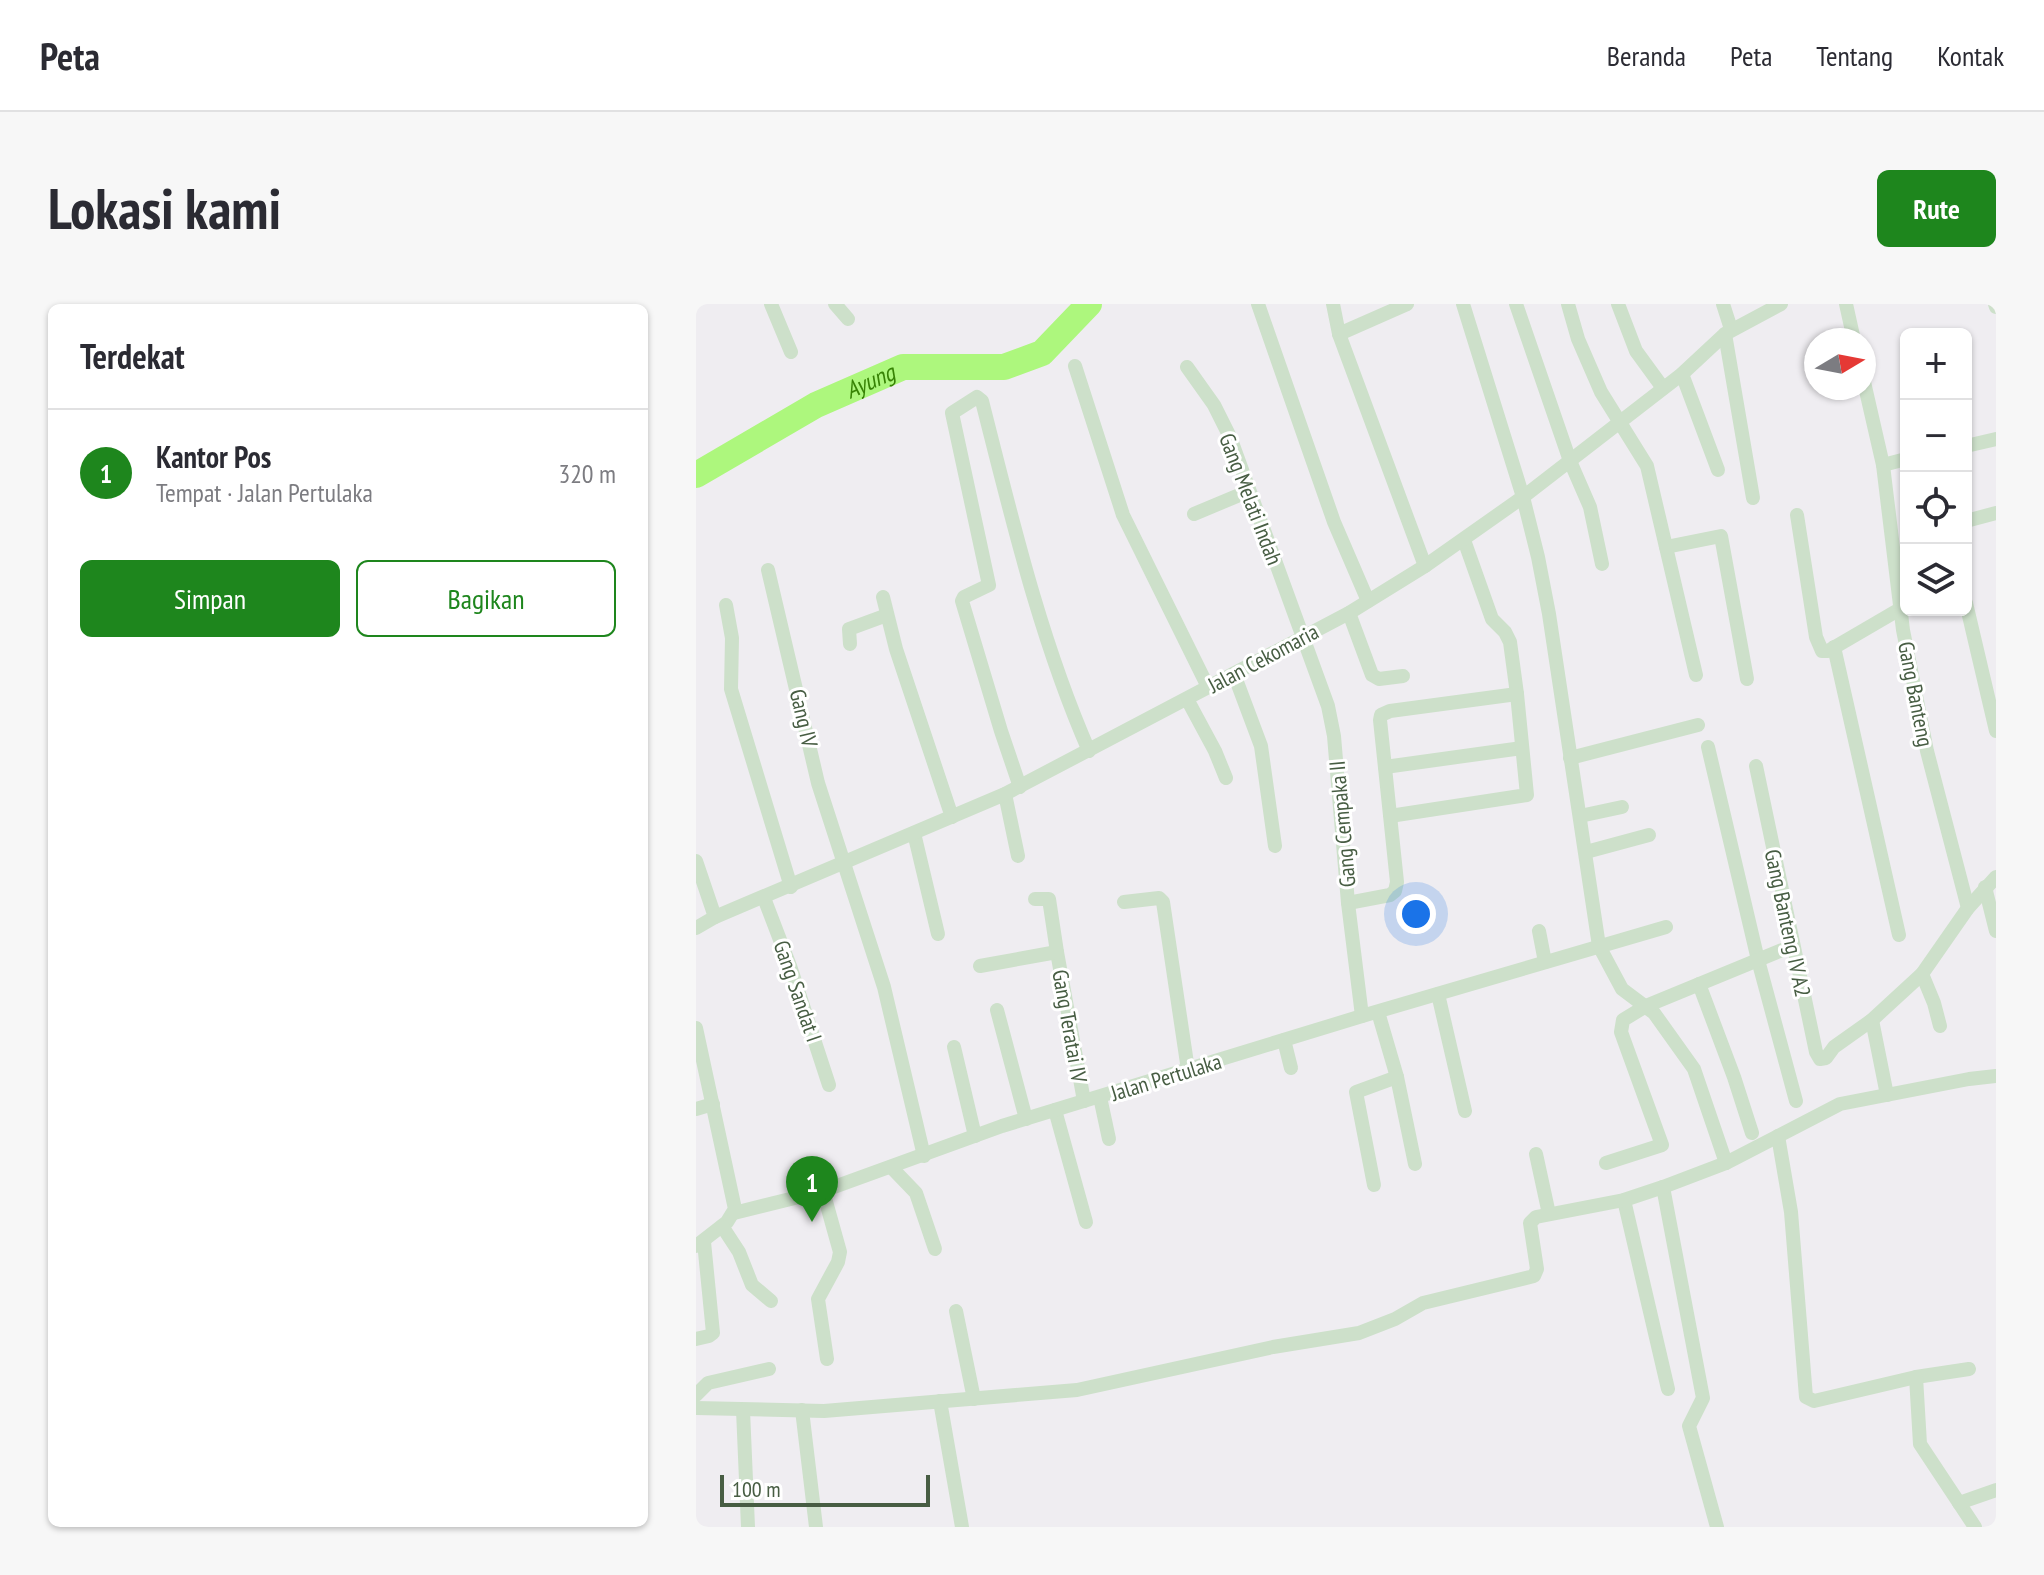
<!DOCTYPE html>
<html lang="id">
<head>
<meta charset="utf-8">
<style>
  :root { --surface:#fff; --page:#f7f7f7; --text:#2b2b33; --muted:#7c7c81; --line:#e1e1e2; --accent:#1e861d }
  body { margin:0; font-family:"PT Sans Narrow",sans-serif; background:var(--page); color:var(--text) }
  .controls { position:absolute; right:24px; top:24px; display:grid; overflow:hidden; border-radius:12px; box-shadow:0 2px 6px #0004 }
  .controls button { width:72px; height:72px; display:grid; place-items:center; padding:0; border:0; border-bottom:2px solid var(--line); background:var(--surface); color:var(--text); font:40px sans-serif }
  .compass { position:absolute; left:1108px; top:24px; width:72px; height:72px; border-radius:50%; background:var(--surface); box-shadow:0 2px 6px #0004; rotate:80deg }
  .scale { position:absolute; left:24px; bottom:20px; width:210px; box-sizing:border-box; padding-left:8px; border:4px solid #475d43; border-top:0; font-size:22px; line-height:28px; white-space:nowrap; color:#475d43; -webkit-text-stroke:6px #fff; paint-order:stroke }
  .you { position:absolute; left:720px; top:610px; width:28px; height:28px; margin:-20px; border:6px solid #fff; border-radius:50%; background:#1a73e8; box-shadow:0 0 0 12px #1a73e833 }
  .badge { display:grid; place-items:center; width:52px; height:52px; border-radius:50%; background:var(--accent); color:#fff; font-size:26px; font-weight:700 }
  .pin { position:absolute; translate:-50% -66px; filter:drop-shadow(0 2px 4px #0008) }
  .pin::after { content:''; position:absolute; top:42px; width:28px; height:24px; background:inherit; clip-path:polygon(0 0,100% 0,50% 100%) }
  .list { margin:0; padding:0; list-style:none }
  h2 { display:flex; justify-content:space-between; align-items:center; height:104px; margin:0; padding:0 32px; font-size:34px }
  h2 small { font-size:26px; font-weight:400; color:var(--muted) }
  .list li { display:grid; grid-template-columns:52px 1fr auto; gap:24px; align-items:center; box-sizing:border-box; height:128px; padding:0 32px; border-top:2px solid var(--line) }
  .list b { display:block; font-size:30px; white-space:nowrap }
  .list p { margin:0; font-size:26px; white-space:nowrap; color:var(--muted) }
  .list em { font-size:26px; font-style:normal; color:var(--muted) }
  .actions { display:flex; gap:16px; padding:24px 32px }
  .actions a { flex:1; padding:18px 0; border:2px solid var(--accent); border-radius:12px; text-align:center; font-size:28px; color:var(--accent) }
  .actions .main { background:var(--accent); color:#fff }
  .icon { flex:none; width:44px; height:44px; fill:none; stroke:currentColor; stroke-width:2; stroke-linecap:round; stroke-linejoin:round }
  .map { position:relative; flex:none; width:1300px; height:1223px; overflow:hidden; border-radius:12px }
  header { display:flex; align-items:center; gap:48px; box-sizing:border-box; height:112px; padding:0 40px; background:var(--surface); border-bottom:2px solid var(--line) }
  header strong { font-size:38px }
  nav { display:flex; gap:44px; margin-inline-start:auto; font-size:28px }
  .intro { display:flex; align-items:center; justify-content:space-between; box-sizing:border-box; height:192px; padding:0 48px }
  h1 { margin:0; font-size:56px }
  .button { padding:20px 36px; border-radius:12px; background:var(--accent); color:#fff; font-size:28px; font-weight:700 }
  main { display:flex; gap:48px; padding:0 48px }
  aside { flex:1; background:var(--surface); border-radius:12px; box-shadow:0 2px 6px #0004 }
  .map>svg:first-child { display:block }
</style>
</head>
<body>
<header>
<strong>Peta</strong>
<nav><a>Beranda</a><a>Peta</a><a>Tentang</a><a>Kontak</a></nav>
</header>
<div class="intro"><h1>Lokasi kami</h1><a class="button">Rute</a></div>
<main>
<aside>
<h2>Terdekat<small></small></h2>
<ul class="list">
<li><span class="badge">1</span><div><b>Kantor Pos</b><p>Tempat · Jalan Pertulaka</p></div><em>320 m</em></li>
</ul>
<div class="actions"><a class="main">Simpan</a><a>Bagikan</a></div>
</aside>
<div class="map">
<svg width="1300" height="1223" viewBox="0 0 1300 1223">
  <rect width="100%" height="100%" fill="#efedf1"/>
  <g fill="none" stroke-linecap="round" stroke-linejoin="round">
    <path stroke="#adf77d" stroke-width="26" id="s1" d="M 0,171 L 120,101 L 207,63 L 308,63 L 346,49 L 393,0"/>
    <g stroke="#cde0ca" stroke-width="14">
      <path d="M 75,0 L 95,48"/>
      <path d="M 139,0 L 152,15"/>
      <path d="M 562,0 L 638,218 L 672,297"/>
      <path d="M 637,0 L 643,30 L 729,262"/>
      <path d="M 767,0 L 827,193 L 842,253 L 853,310 L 903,642 L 926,685 L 958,709 L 998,765 L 1030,859"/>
      <path d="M 820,0 L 874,157 L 894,203 L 906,260"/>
      <path d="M 872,0 L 882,35 L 905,88 L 951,162 L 1000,371"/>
      <path d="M 922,0 L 940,47 L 967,84"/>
      <path d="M 1027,0 L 1035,25"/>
      <path d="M 1150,0 L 1158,36"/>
      <path d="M 1299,0 L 1300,3"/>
      <path d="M 643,30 L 711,0"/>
      <path d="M 1029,30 L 1057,194"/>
      <path d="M 379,62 L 427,211 L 512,383"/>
      <path d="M 491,63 L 518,101 L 534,133 L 632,402 L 638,432 L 652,599 L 666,712"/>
      <path d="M 986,70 L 1022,166"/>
      <path d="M 1168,78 L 1187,161 L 1207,326 L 1231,447 L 1272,604"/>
      <path d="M 1270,142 L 1300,135"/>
      <path d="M 1187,161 L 1210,155"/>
      <path d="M 498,210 L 553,187"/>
      <path d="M 1101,211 L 1120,333 L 1126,347 L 1132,347 L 1204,305"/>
      <path d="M 1270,217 L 1300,209"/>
      <path d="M 768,236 L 796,315 L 809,328 L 814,338 L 821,390"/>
      <path d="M 970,243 L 1025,232 L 1051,375"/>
      <path d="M 72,266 L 122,479 L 188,683 L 228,852"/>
      <path d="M 187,293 L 200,345 L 256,513"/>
      <path d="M 1270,299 L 1300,427"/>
      <path d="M 30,301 L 36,334 L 35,385 L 95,583"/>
      <path d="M 653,309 L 676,371 L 683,375 L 707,372"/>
      <path d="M 154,340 L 153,325 L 191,311"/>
      <path d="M 1138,343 L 1203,631"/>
      <path d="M 538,370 L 565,442 L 579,542"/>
      <path d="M 491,395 L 519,447 L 530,474"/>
      <path d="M 1012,443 L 1062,656 L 1100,797"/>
      <path d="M 874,454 L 1002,421"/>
      <path d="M 1060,462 L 1120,748 L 1124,755 L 1130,754 L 1138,743 L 1176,716 L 1226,670 L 1272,604 L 1300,573"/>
      <path d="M 689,463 L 826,444"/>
      <path d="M 324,483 L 305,427 L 266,297 L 268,293 L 293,281 L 256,109 L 281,93 L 286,97 C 316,215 344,335 393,447"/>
      <path d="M 309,490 L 322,552"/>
      <path d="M 884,512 L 926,503"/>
      <path d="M 218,529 L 242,630"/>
      <path d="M 890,548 L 953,531"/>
      <path d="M 0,557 L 19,613"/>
      <path d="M 1289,583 L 1300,627"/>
      <path d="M 68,594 L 94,662 L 133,781"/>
      <path d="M 428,598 L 463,594 L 467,598 L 492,766"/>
      <path d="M 652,599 L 694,591 L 699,587 L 701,578 L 684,416 L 685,411 L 694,407 L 821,390 L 831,491 L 694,512"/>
      <path d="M 0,624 L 19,613 L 309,490 L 653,309 L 729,262 L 827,193 L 986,70 L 1029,30 L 1085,0"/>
      <path d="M 843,627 L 849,658"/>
      <path d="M 361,648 L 388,797"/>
      <path d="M 284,662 L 361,648 L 353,595 L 339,595"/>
      <path d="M 1226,670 L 1238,699 L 1244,722"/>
      <path d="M 1003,680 L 1038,773 L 1056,829"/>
      <path d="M 742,690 L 769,807"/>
      <path d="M 301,706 L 330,815"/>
      <path d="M 682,708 L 701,773 L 719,860"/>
      <path d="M 1176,716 L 1191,791"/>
      <path d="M 0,724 L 39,905 L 31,918 L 0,942"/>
      <path d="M 588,736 L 595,764"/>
      <path d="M 258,743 L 279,832"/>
      <path d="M 404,793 L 413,835"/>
      <path d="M 0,805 L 17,800"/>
      <path d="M 359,806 L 390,918"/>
      <path d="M 1082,832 L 1095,908 L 1110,1093 L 1118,1097 L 1220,1073 L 1273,1065"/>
      <path d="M 840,850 L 853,910"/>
      <path d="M 910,859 L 966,841 L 925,728 L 927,716 L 950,702 L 1096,642"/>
      <path d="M 195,863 L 220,889 L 239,945"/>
      <path d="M 678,881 L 660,788 L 701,773"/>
      <path d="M 967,883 L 1007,1094 L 993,1122 L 1021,1223"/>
      <path d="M 127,887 L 144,948 L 142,958 L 122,995 L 131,1055"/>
      <path d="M 928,896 L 972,1085"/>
      <path d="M 38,909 L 127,887 L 306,822 L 666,712 L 970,623"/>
      <path d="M 26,922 L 43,948 L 56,981 L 75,997"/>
      <path d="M 260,1007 L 278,1095"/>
      <path d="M 0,1035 L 13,1032 L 17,1029 L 8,938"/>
      <path d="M 1220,1073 L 1224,1140 L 1279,1223"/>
      <path d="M 0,1091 L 12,1079 L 73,1065"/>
      <path d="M 244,1097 L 266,1223"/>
      <path d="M 0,1104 L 128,1107 L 381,1086 L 577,1043 L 663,1029 L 699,1015 L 727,999 L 838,972 L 841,965 L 834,919 L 840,913 L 928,896 L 967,883 L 1030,859 L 1144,800 L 1273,775 L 1300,772"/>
      <path d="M 47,1106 L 52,1223"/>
      <path d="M 106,1106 L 120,1223"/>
      <path d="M 1263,1199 L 1300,1186"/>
    </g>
  </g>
  <g text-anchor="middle" stroke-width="6" stroke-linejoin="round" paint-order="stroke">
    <g font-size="22" fill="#475d43" stroke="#fff">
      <text transform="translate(555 195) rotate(69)" y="8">Gang Melati Indah</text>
      <text transform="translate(567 354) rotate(-28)" y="8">Jalan Cekomaria</text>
      <text transform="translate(1220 390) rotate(79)" y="8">Gang Banteng</text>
      <text transform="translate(108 414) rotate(77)" y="8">Gang IV</text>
      <text transform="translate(646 520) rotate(-95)" y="8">Gang Cempaka II</text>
      <text transform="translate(1092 619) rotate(78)" y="8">Gang Banteng IV A2</text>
      <text transform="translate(102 687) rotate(71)" y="8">Gang Sandat I</text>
      <text transform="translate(374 722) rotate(80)" y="8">Gang Teratai IV</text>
      <text transform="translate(470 773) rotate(-17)" y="8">Jalan Pertulaka</text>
    </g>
    <g font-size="24" font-style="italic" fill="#378305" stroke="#fff">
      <text dy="8" stroke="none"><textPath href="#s1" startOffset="198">Ayung</textPath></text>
    </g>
  </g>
</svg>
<div class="controls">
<button>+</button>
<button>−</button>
<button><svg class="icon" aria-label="locate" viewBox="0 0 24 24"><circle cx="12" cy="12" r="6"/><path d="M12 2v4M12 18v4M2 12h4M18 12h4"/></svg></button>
<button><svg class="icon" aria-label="layers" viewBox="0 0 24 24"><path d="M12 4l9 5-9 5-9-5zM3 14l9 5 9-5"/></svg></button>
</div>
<svg class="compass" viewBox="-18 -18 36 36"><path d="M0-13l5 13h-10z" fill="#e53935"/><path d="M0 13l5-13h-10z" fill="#7c7c81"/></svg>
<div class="scale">100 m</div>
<div class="you"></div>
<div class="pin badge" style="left:116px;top:918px">1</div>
</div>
</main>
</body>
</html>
